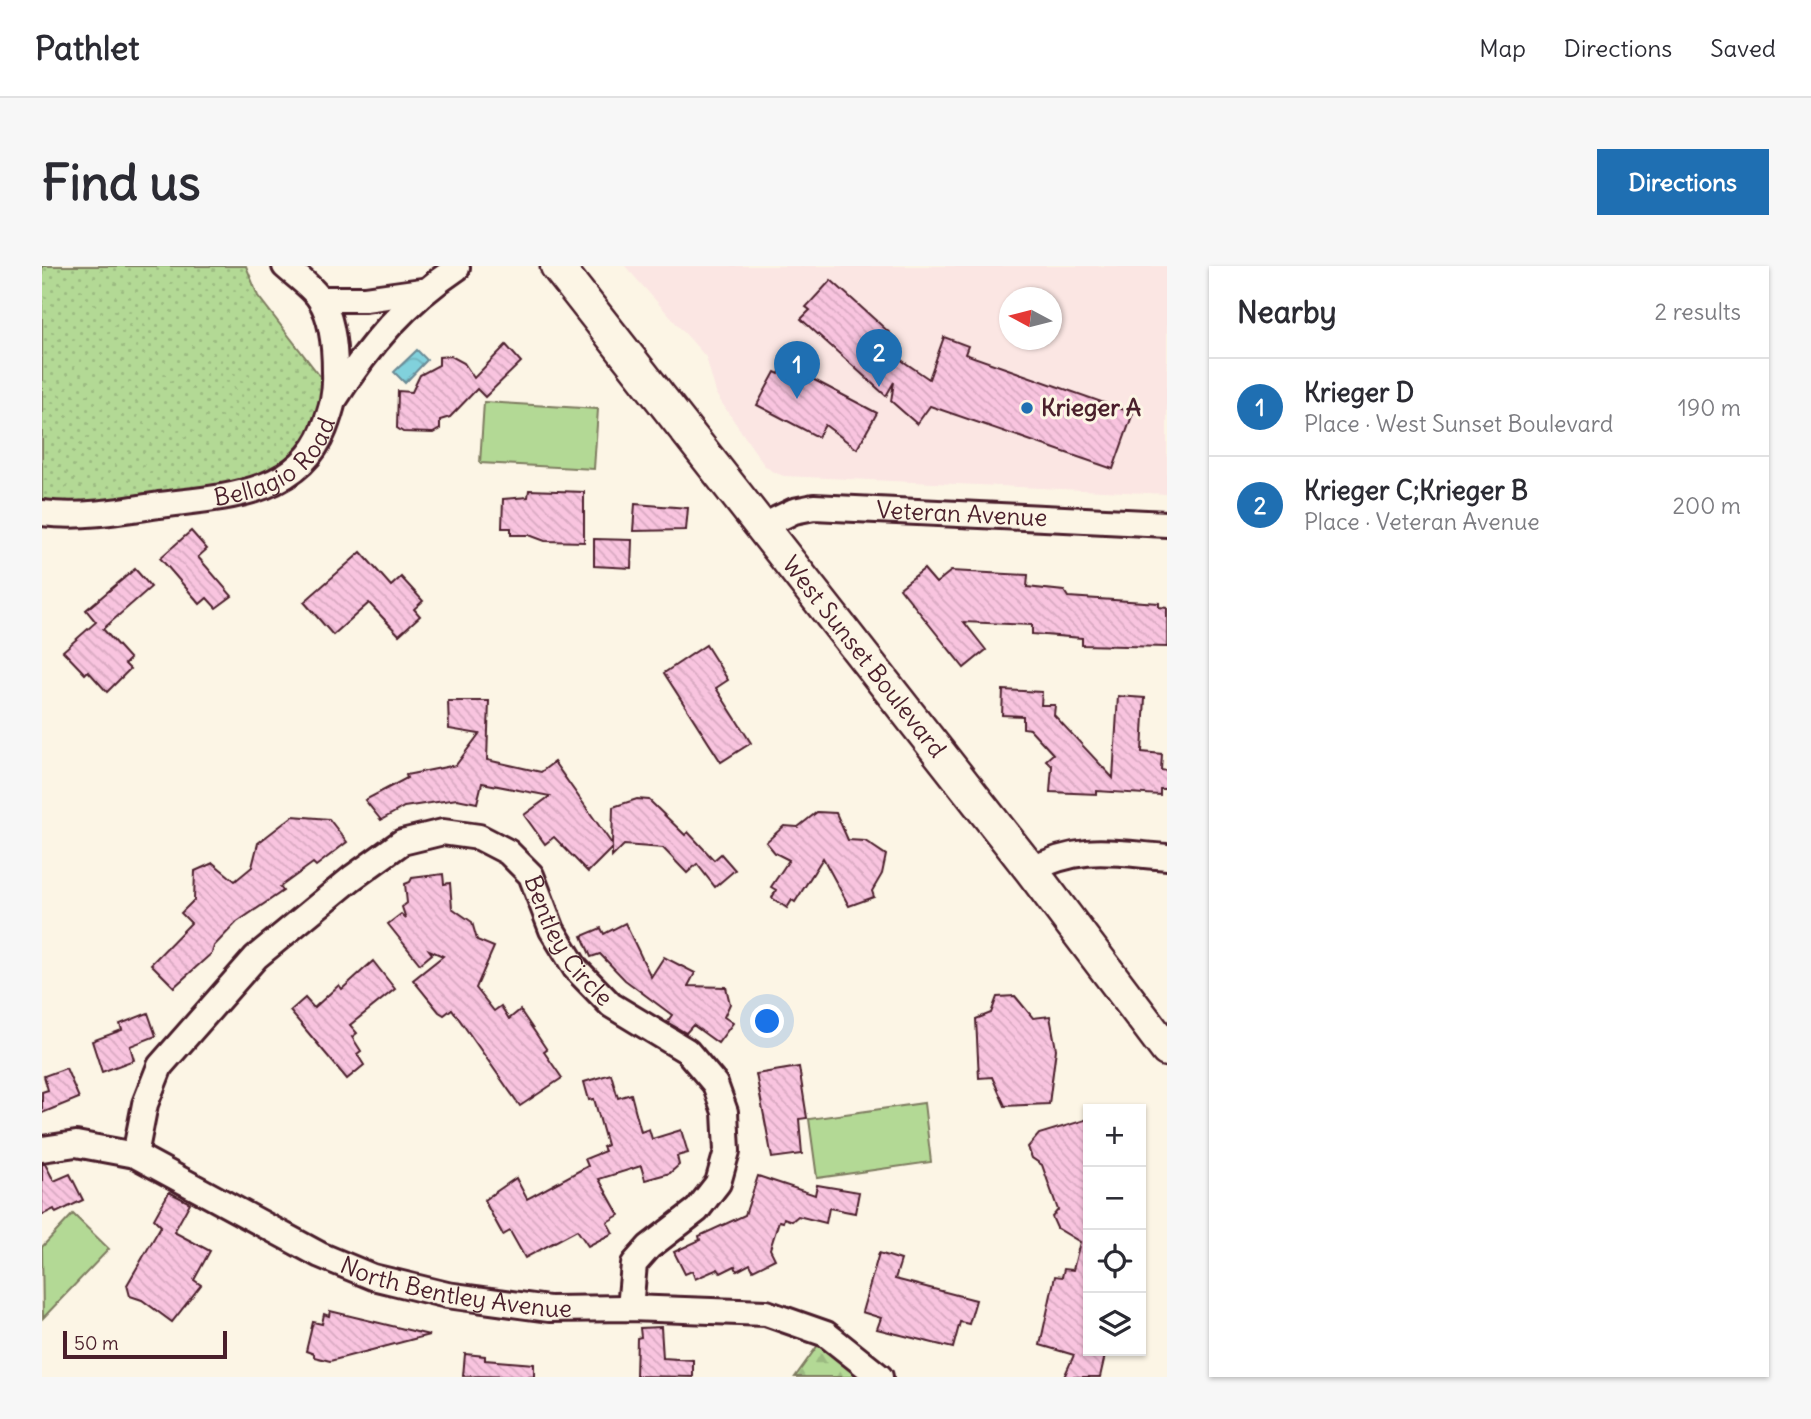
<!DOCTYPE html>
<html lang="en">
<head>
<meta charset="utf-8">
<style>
  :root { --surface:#fff; --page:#f7f7f7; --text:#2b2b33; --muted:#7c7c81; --line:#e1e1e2; --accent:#1f6fb2 }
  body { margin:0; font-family:Delius,sans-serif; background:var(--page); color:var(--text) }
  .controls { position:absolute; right:21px; bottom:21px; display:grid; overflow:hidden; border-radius:0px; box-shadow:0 2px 5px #0004 }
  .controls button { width:63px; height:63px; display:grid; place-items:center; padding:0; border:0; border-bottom:2px solid var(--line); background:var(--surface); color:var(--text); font:35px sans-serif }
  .compass { position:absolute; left:957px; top:21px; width:63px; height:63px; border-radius:50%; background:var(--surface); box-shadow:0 2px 5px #0004; rotate:277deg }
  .scale { position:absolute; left:21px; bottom:18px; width:164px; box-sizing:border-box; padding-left:7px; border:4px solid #4a1f2b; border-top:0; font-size:19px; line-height:24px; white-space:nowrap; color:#4a1f2b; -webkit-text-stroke:5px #fcf5e5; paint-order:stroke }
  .you { position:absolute; left:726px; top:756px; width:24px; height:24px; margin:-18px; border:5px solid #fff; border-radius:50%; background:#1a73e8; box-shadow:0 0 0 10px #1a73e833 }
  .badge { display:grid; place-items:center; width:46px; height:46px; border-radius:50%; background:var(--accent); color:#fff; font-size:23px; font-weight:700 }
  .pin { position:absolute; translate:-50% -58px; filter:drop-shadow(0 2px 4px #0008) }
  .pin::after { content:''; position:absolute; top:37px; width:24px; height:21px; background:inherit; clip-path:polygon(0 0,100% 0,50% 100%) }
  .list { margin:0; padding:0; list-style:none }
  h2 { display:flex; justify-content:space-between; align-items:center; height:91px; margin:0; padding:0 28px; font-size:30px }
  h2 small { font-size:23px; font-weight:400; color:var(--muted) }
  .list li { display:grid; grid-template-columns:46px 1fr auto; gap:21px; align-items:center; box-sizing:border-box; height:98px; padding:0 28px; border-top:2px solid var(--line) }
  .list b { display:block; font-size:26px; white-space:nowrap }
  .list p { margin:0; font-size:23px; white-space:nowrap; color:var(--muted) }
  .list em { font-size:23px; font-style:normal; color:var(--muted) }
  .icon { flex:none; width:38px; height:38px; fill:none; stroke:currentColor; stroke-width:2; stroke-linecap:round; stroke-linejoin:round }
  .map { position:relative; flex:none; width:1125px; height:1111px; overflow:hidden; border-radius:0px }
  header { display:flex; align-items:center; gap:42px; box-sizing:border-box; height:98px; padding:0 35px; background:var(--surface); border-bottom:2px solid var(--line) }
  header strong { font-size:33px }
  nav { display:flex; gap:38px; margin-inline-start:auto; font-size:24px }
  .intro { display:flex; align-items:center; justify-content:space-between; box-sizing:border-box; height:168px; padding:0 42px }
  h1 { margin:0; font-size:49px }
  .button { padding:18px 32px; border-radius:0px; background:var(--accent); color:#fff; font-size:24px; font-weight:700 }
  main { display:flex; gap:42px; padding:0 42px }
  aside { flex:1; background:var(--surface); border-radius:0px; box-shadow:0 2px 5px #0004 }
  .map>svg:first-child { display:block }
</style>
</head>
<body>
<header>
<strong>Pathlet</strong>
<nav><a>Map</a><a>Directions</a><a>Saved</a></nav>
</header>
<div class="intro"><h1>Find us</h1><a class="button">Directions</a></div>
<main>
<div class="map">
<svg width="1125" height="1111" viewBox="0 0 1125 1111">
  <defs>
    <pattern id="grass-dots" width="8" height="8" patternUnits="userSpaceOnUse" patternTransform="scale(1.75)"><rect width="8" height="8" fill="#b3d995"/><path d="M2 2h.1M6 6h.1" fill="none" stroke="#9bba81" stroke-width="1.8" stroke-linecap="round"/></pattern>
    <pattern id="forest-firs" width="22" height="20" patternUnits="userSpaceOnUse" patternTransform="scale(1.75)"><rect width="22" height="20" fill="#b3d995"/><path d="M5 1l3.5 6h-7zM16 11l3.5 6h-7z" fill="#9bba81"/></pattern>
    <pattern id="water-waves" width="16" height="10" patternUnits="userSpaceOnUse" patternTransform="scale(1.75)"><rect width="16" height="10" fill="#81d1dc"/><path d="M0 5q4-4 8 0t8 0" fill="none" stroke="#71b3bd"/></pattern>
    <pattern id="building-back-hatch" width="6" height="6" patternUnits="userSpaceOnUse" patternTransform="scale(1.75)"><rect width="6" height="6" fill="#f9c4df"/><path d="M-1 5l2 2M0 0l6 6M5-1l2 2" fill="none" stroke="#d7a8c0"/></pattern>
  </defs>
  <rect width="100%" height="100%" fill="#fcf5e5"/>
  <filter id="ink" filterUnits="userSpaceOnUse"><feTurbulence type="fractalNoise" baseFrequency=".0143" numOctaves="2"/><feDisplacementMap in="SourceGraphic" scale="14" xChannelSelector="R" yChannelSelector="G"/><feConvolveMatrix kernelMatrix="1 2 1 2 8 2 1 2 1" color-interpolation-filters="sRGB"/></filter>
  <g filter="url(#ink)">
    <path fill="#fbe6e3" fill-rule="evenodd" d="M 583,0 L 1125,0 L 1125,228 L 742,210 L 731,206 L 722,199 L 675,130 L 664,91 ZM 968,32 L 1010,32 L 1010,74 L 968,74 Z"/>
    <path fill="url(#grass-dots)" stroke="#7e7c60" stroke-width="2" d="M 0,0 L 204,0 L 216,30 L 294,131 L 237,213 L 0,247 Z"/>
    <path fill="url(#forest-firs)" stroke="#7e7c60" stroke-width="2" d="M 784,1068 L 838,1111 L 753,1111 Z"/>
    <g fill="#b3d995" stroke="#7e7c60" stroke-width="2">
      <path d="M 442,136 L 556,143 L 552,203 L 438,197 Z"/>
      <path d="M 882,837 L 889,896 L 775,912 L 767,853 Z"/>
      <path d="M 31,948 L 67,983 L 1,1052 L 0,981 Z"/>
    </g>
    <path fill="url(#water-waves)" stroke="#6b8a95" stroke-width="2" d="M 375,84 L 385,94 L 363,117 L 352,106 Z"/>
    <g fill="url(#building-back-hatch)" stroke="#4a1f2b" stroke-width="2">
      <path d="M 789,14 L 849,68 L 839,80 L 887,113 L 902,71 L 926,80 L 923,88 L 1091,147 L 1071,203 L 888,140 L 875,158 L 849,135 L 852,116 L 844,130 L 759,53 L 768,44 L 764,41 Z"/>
      <path d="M 464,79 L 479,96 L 443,131 L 435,123 L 408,151 L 398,154 L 398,163 L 391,167 L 361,166 L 355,162 L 356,125 L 370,126 L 378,109 L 397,99 L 397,91 L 409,90 L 422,97 L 432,112 Z"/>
      <path d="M 742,98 L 835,147 L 815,183 L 783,159 L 776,171 L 715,139 L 733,106 L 737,108 Z"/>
      <path d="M 487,224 L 542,226 L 542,276 L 503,275 L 487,269 L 469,269 L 469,262 L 460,262 L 461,233 L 486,231 Z"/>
      <path d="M 593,238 L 646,242 L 644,264 L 591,265 Z"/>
      <path d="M 149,265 L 165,283 L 156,291 L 190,330 L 174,342 L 165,332 L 158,338 L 118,292 Z"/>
      <path d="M 552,273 L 590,274 L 589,302 L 552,300 Z"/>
      <path d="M 319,286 L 349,320 L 359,311 L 381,335 L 372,343 L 378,350 L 357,369 L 327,337 L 291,369 L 262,336 Z"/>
      <path d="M 93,303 L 109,321 L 61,363 L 88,393 L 83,398 L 88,403 L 65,426 L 46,405 L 43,408 L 21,385 L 54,356 L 44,344 Z"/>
      <path d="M 882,303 L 894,317 L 909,305 L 986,309 L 985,321 L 1022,325 L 1026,331 L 1117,337 L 1117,341 L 1125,342 L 1125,381 L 1040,379 L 1040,372 L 990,368 L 990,359 L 922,356 L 944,384 L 922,402 L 858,322 Z"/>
      <path d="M 664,379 L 686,414 L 674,422 L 709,477 L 679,496 L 622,407 Z"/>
      <path d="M 961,424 L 1000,426 L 999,439 L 1013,439 L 1012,449 L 1071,512 L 1076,430 L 1103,432 L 1100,486 L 1120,488 L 1119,504 L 1125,505 L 1125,523 L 1118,523 L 1118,529 L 1055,525 L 1055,528 L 1008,526 L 1010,500 L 1004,494 L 1011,488 L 988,463 L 981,462 L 981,450 L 960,449 Z"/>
      <path d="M 406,435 L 447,435 L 445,494 L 499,506 L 512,496 L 570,578 L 571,541 L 595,533 L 607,534 L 643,569 L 646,566 L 672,594 L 679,588 L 693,604 L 673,621 L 655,598 L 645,607 L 621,582 L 582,579 L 570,591 L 570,582 L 546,606 L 512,571 L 503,578 L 482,549 L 508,530 L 440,517 L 435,537 L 415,533 L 362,541 L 339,554 L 323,534 L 365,512 L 364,509 L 414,499 L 437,468 L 407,463 Z"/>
      <path d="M 775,546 L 794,547 L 806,574 L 823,575 L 844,589 L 840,608 L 830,625 L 832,631 L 807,640 L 781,592 L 753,636 L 750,634 L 745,642 L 730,632 L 734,624 L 729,621 L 747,594 L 733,587 L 724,576 L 742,560 L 756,561 Z"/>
      <path d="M 251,550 L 287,553 L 305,576 L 274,600 L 271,597 L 238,621 L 241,625 L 195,656 L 172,680 L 170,687 L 132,721 L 109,698 L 149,657 L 139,647 L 152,634 L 153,605 L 171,597 L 193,615 L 210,601 L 216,577 Z"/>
      <path d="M 401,608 L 402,618 L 408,617 L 410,642 L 430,656 L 435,674 L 452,681 L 434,722 L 452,745 L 459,740 L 467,753 L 478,744 L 505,784 L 502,786 L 520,812 L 478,840 L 410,743 L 402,749 L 397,746 L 371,714 L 401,690 L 387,684 L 390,688 L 378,698 L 346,658 L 359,648 L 364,653 L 360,641 L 365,637 L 363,618 L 368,616 L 370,612 Z"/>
      <path d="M 583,657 L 609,711 L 622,691 L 653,707 L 646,720 L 684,721 L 688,738 L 682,751 L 691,757 L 676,777 L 651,759 L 644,767 L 625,756 L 630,749 L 583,714 L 558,688 L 549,691 L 540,670 L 559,662 L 562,668 Z"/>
      <path d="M 331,695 L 353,723 L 308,759 L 315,767 L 310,771 L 319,785 L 315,788 L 322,799 L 305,813 L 248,745 L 263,732 L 272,742 L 297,719 L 300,723 Z"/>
      <path d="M 973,730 L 991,752 L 1008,750 L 1014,783 L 1007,838 L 963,840 L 950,811 L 937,812 L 934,753 L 949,747 L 955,731 Z"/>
      <path d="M 106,747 L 114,770 L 88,780 L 92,794 L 60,806 L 50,775 L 80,764 L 78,758 Z"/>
      <path d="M 757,801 L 765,852 L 757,853 L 760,888 L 730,892 L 714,808 Z"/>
      <path d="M 24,802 L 37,832 L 0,847 L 0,826 L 6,824 L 2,810 Z"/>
      <path d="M 569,808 L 576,832 L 589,828 L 599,866 L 607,863 L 610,873 L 639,864 L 646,887 L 635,890 L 637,899 L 628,907 L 603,914 L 599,900 L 557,913 L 577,949 L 565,956 L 571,967 L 546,980 L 535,964 L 483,992 L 468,965 L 461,969 L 442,934 L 474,912 L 485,933 L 546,900 L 543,893 L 563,885 L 561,881 L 565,879 L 552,833 L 547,834 L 542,816 Z"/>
      <path d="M 1046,853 L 1046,1054 L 1043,1069 L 1046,1070 L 1046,1085 L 1064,1085 L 1058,1111 L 1022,1111 L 1032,1089 L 998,1079 L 1013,1010 L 1020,1011 L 1022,1003 L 1031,1004 L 1038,976 L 1015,962 L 1010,951 L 1016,944 L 1000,899 L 990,892 L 986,881 L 997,868 Z"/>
      <path d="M 0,898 L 3,898 L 12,915 L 28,908 L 41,934 L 14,947 L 12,943 L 0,949 Z"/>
      <path d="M 716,910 L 773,929 L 775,919 L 817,926 L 813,947 L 787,942 L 784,957 L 756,950 L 750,955 L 742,952 L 741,956 L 737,955 L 728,983 L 733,993 L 711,1004 L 708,998 L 695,1005 L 693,1000 L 679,1007 L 676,1003 L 653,1013 L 650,1005 L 643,1008 L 632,986 L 658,974 L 657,970 L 703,949 Z"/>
      <path d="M 127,926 L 148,937 L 132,966 L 168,985 L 152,1014 L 159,1019 L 130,1056 L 100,1034 L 88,1030 L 85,1019 L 119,960 L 112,953 Z"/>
      <path d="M 837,987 L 859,994 L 853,1013 L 934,1034 L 927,1058 L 918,1056 L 911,1082 L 835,1063 L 839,1052 L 820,1046 Z"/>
      <path d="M 288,1045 L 387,1069 L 288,1095 L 272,1091 L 272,1088 L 264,1085 L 271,1056 L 280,1058 L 282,1048 L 287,1050 Z"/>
      <path d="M 619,1061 L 621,1092 L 651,1094 L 651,1111 L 594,1110 L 595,1072 L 599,1071 L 598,1062 Z"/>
      <path d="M 423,1088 L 443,1090 L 443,1094 L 492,1098 L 492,1111 L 421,1110 Z"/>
    </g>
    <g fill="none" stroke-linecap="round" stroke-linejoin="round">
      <defs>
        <g id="minor">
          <path d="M 278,33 L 323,33 L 380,25"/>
          <path d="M 294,131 C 327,79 364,36 415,2"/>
          <path id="s1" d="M 0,247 C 39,252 79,245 117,239 C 179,231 256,230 282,163 C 290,142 294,128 293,106 C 293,83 291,53 278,33 C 270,21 254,10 243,0"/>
          <path id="s2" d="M 719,261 L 752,245 L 772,241 L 1125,258"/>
          <path d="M 989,604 C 1040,578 1071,587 1125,591"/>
          <path id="s3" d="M 0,883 L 34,878 L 93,889 L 278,989 L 331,1011 L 405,1029 L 507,1043 L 588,1042 L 724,1047 L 784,1068 L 838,1111"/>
          <path id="s4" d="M 93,889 L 103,838 L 118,800 L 214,691 L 310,612 L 360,576 L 401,566 L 437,571 L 466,586 L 489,609 L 510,664 L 534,703 L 569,739 L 645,785 L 673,818 L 683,846 L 685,885 L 676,917 L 655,944 L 607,981 L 592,998 L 588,1042"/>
        </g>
        <g id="major">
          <path id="s5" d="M 515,0 L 989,604 L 1125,784"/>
        </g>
      </defs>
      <use href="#minor" stroke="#4a1f2b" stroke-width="30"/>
      <use href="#major" stroke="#4a1f2b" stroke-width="37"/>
      <use href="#minor" stroke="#fcf5e5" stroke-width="24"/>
      <use href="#major" stroke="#fcf5e5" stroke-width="32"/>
    </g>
  </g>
  <circle fill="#1f6fb2" stroke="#fcf5e5" stroke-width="2.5" cx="985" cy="142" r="7"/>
  <g text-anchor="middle" stroke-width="6" stroke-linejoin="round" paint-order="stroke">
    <g font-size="24" font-weight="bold" fill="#4a1f2b" stroke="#fcf5e5" text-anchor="start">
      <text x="999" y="150">Krieger A</text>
    </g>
    <g font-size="24" fill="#4a1f2b" stroke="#fcf5e5">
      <text dy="8" stroke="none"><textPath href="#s1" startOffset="247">Bellagio Road</textPath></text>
      <text dy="8" stroke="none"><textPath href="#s2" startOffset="205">Veteran Avenue</textPath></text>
      <text dy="8" stroke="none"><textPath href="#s5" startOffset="497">West Sunset Boulevard</textPath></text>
      <text dy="8" stroke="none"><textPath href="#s4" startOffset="644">Bentley Circle</textPath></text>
      <text dy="8" stroke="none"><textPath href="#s3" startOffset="446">North Bentley Avenue</textPath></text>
    </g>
  </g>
</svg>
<div class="controls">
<button>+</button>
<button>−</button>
<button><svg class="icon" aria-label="locate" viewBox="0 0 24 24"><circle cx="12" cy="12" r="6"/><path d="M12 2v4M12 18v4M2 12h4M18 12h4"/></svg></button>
<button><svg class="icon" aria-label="layers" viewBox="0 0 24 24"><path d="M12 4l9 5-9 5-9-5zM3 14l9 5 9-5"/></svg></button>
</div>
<svg class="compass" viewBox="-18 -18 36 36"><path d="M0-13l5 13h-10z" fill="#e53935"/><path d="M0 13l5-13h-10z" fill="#7c7c81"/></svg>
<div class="scale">50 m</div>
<div class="you"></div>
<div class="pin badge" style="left:755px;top:133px">1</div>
<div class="pin badge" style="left:837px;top:121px">2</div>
</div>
<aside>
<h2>Nearby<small>2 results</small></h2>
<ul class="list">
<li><span class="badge">1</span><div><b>Krieger D</b><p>Place · West Sunset Boulevard</p></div><em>190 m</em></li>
<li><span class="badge">2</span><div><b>Krieger C;Krieger B</b><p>Place · Veteran Avenue</p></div><em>200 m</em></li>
</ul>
</aside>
</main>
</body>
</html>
